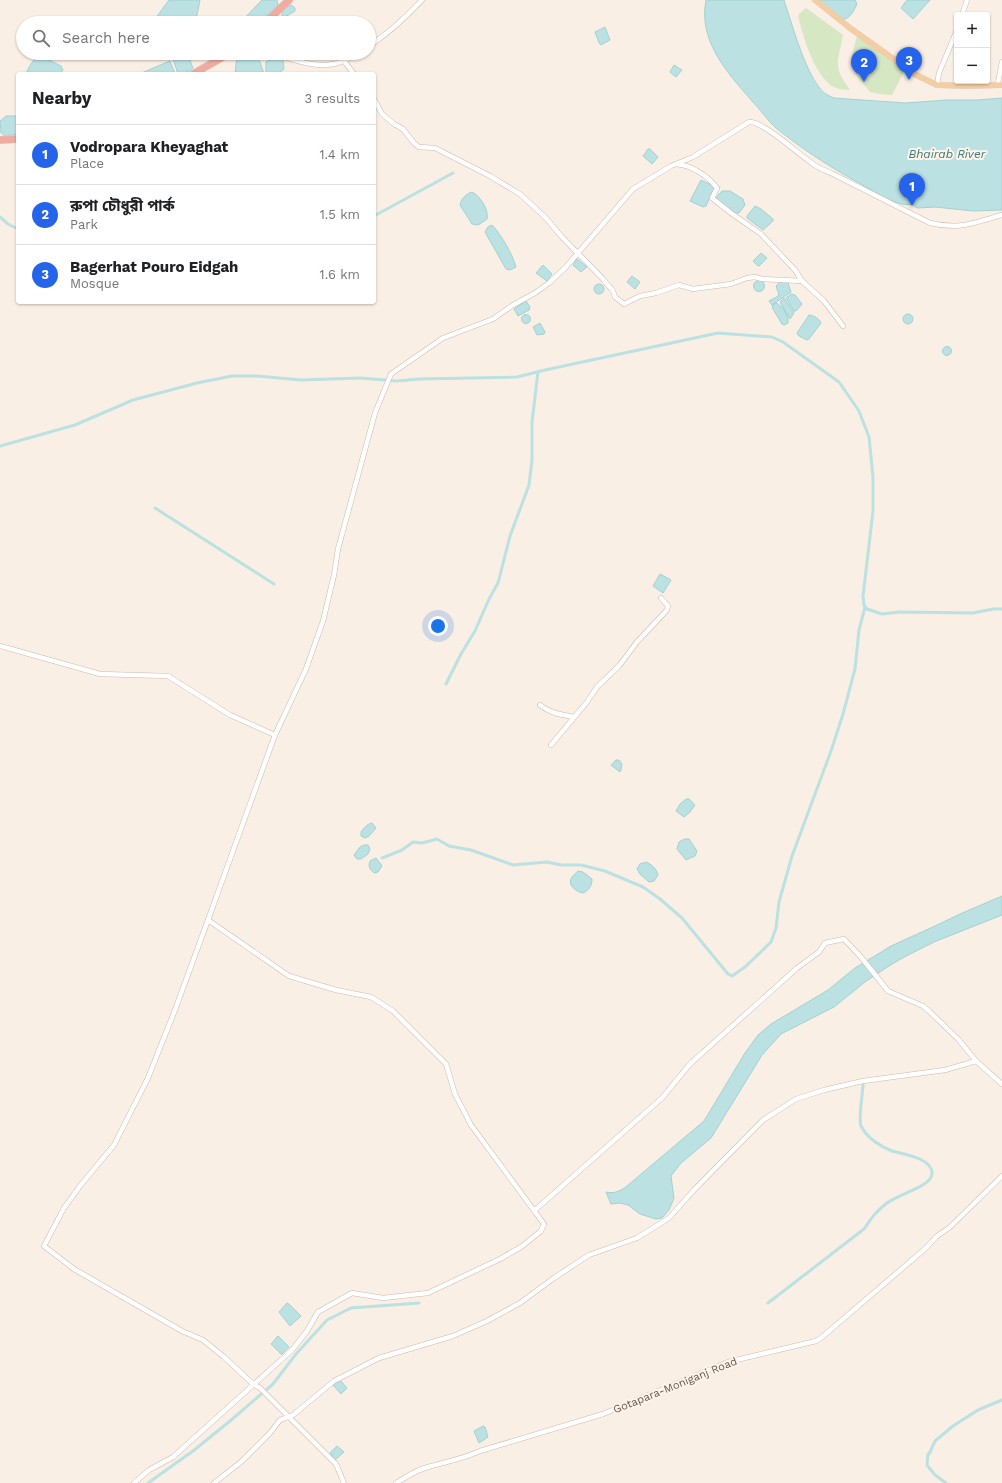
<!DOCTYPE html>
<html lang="en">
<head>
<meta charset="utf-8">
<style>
  :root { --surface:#fff; --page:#f6f6f6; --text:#202124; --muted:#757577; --line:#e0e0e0; --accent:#2563eb }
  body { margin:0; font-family:"Work Sans","Noto Sans Bengali",sans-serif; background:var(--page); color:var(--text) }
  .controls { position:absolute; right:12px; top:12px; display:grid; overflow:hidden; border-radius:4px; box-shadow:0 1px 3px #0004 }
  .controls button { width:36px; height:36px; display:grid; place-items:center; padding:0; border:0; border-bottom:1px solid var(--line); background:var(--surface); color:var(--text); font:20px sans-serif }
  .you { position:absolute; left:438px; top:626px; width:14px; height:14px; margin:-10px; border:3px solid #fff; border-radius:50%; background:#1a73e8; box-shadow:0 0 0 6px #1a73e833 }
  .badge { display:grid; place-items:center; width:26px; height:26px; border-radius:50%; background:var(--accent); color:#fff; font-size:13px; font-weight:700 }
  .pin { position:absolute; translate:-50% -33px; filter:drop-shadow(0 1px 2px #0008) }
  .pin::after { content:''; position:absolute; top:21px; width:14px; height:12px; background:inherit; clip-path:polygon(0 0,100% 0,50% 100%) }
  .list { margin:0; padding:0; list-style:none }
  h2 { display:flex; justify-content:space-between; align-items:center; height:52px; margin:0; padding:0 16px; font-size:17px }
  h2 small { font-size:13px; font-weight:400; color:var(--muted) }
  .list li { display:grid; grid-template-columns:26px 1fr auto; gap:12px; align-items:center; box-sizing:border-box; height:60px; padding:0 16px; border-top:1px solid var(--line) }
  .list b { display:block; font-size:15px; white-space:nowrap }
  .list p { margin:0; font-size:13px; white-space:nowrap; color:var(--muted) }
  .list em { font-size:13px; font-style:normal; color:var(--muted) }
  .icon { flex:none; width:22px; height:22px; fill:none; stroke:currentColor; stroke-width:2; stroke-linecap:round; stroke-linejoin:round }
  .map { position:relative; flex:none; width:1002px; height:1483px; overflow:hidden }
  .search { position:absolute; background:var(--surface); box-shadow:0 1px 3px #0004; left:16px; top:16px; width:360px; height:44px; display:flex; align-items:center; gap:10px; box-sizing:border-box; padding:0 14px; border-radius:22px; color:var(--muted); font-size:15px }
  .panel { position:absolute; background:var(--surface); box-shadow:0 1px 3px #0004; left:16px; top:72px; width:360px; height:232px; border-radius:4px }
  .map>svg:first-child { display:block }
</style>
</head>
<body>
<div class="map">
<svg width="1002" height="1483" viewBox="0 0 1002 1483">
  <rect width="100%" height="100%" fill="#faefe4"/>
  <g fill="#d6e7c4">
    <path d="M 806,8 L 843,35 C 838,63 832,65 850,90 C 843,90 835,89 829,84 C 814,71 802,35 798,15 Z"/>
    <path d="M 857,36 L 905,70 L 892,95 L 879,94 L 870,92 L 854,72 L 852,55 Z"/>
  </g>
  <g fill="#bbe1e2" stroke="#a2d1d3">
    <path d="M 169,0 L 200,0 L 197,15 L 194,23 L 152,23 Z"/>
    <path d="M 262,0 L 277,0 L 278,5 L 259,23 L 240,23 Z"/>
    <path d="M 706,0 L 784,0 C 792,24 804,68 819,87 C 823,93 827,95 834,98 L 905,103 L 947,100 L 977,100 L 1002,98 L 1002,210 L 973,211 L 935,207 L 917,208 L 912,204 C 898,208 872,190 859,183 C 830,167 802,149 776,128 C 767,120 760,109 752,101 C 727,72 698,41 706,0 Z"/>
    <path d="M 820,0 L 855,0 L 857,4 C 854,10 850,20 842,19 L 823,4 Z"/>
    <path d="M 907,0 L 930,0 L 913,19 L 901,8 Z"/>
    <path d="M 291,5 L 295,8 L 295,11 L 285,17 L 282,16 C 281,11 287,7 291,5 Z"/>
    <path d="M 605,27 L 610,40 L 601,45 L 599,43 L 595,32 Z"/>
    <path d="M 177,53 L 187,53 L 193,68 C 190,71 183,74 178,74 L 173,59 Z"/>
    <path d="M 239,53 L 257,53 L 264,74 L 235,74 L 237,56 Z"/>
    <path d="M 39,56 L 43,57 L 61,66 L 63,70 L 60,74 L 26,74 C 28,68 33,59 39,56 Z"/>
    <path d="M 281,56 L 283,60 L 284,69 L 277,74 L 266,74 L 266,62 L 276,57 Z"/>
    <path d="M 170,61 L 175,74 L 139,74 Z"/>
    <path d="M 674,65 L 682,70 L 676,77 L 670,72 Z"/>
    <path d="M 6,116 L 18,116 L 18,134 L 5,136 L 1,133 L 0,121 Z"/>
    <path d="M 648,149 L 650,149 L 658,157 L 652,164 L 643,156 Z"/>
    <path d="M 701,180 L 713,186 L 714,188 L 706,206 L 703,207 L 690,201 Z"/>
    <path d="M 722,191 L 730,191 L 743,199 L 745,205 L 739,213 L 735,213 L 716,199 L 718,195 Z"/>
    <path d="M 472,192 C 480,196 489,209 487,219 L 478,225 L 472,224 L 460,205 C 461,199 466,194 472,192 Z"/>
    <path d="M 755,206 L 761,209 L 773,219 L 773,221 L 763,230 L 747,218 L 747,216 Z"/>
    <path d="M 492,225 C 502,236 512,253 516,267 L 510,270 L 506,269 L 485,232 L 488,227 Z"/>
    <path d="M 761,253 L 767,258 L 759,266 L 758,266 L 753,261 Z"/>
    <path d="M 577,259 L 587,267 L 581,272 L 573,265 Z"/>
    <path d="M 543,265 L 552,274 L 547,281 L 536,273 Z"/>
    <path d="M 632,276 L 640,282 L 635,289 L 627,282 Z"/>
    <circle cx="759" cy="286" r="5.5"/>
    <path d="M 780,282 L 788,283 L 791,292 L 772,305 L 769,301 L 775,298 L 779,295 L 776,286 Z"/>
    <circle cx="599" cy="289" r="5"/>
    <path d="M 791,294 L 795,295 L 802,304 L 796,311 L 794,311 L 786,298 Z"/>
    <path d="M 784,298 L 794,313 L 790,319 L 780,302 Z"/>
    <path d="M 526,301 L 530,307 L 529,310 L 518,316 L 514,309 Z"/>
    <path d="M 776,303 C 782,305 789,316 788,323 L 784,325 L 782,324 L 773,309 L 772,306 Z"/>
    <circle cx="908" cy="319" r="5"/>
    <circle cx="526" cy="319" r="4.5"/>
    <path d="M 809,315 C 813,315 820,319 821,323 L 809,339 L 807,340 L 799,336 L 797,333 Z"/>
    <path d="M 540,323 L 545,332 L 544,334 L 537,335 L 533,327 Z"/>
    <circle cx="947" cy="351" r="4.5"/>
    <path d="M 660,574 L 671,580 L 663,593 L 653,586 Z"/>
    <path d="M 616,760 L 619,760 L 622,764 L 621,770 L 620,772 L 611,765 Z"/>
    <path d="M 686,799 L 689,799 L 695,805 L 690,812 L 684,817 L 676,811 L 680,804 Z"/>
    <path d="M 372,823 L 376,828 L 369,836 L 365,838 L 361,836 L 361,832 C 364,828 367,824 372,823 Z"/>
    <path d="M 685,839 L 689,839 L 697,851 L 695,856 L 686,860 L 677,849 L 679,842 Z"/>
    <path d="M 364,845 L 368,845 L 370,849 L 368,854 L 361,859 L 357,859 L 354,855 L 360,847 Z"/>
    <path d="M 376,858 L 382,866 L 378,872 L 374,873 L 370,869 L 369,865 L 370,861 Z"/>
    <path d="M 646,862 C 651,864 657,869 658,875 L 654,881 L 649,882 L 640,874 L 637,869 L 640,864 Z"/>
    <path d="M 578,871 L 583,872 L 592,879 C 592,886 589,890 583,893 C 577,892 568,886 571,879 C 572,876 576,873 578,871 Z"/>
    <path d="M 1002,896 L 1002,915 L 934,942 L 908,955 L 892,964 L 865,982 L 834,1007 L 781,1034 L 762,1055 L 711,1138 L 681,1163 L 671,1176 L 674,1198 L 669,1210 L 662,1218 L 656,1219 L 640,1214 L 628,1205 L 620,1203 L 611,1204 L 606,1192 C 615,1194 620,1191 627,1186 L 704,1121 L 745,1053 L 758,1035 L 771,1024 L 828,990 L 855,968 L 891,946 L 935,926 L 960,914 Z"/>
    <path d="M 287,1303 L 289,1304 L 301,1316 L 290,1326 L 279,1312 Z"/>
    <path d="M 278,1336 L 289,1347 L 282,1354 L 281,1354 L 271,1344 Z"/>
    <path d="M 340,1380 L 347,1388 L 341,1394 L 333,1385 Z"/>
    <path d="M 483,1426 L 485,1427 L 488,1437 L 479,1443 L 474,1431 Z"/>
    <path d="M 337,1446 L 344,1452 L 335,1460 L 330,1453 Z"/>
  </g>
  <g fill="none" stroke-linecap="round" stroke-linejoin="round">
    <g stroke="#bbe1e2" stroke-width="3">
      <path d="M 374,216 L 453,173"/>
      <path d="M 0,217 L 8,224 L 18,229"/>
      <path d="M 0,446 L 75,425 L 133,400 L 197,383 L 232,376 L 257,376 L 301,380 L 360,378 L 397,381 L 419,379 L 517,377 L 545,370 L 718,333 L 772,337 L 783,342 L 839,382 L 859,411 L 869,437 L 873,477 L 873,511 L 863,596 L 864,605 L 867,609 L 882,614 L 899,612 L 973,613 L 993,609 L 1002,609"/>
      <path d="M 155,508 L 274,584"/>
      <path d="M 446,684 L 461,654 L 475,631 L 489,599 L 498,583 L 510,536 L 529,485 L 532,460 L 532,422 L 538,372"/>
      <path d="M 382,858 L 402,850 L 413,842 L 422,843 L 437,839 L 449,846 L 471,850 L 513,865 L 547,862 L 561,865 L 581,865 L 605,871 L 643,887 L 660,899 L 682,918 L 728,974 L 732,976 L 745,967 L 771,942 L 776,928 L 779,902 L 792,856 L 831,751 L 843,714 L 855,669 L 859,630 L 865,607"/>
      <path d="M 768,1303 L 864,1229 C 868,1224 871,1218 875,1214 C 882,1206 890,1200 900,1196 C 907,1192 932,1184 932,1174 C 933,1158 903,1154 892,1151 C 881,1147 867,1138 861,1126 C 858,1119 863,1093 863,1084"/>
      <path d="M 928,1454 L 927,1465 L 935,1475 L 946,1483"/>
      <path d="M 929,1454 L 935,1441 L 953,1426 L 978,1410 L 1002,1400"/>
      <path d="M 148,1483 L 193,1451 L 230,1421 L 273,1384 L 296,1354 L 327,1320 L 351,1308 L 419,1303"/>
    </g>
    <defs>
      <g id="minor">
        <path d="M 962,15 L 967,0"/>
        <path d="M 369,46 C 389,33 406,17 422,0"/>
        <path d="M 272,53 C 294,60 321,71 343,61 C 348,59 352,56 357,53"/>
        <path d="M 344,61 L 354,74"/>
        <path d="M 1002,62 L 998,83 L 1002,85"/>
        <path d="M 937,85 L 939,73 L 957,30"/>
        <path d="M 374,99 L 382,114 L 394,124 L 403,129 L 414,143 L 419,147 L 435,148 L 490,176 L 520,194 L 546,218 L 561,236 L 602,278 L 613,291 L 615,297 L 624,304 L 640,296 L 656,293 L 679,285 L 693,289 L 731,284 L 747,278 L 755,277 L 762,279 L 802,281 L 824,301 L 843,326"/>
        <path d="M 677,164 C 692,166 707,175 717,188 L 712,198 L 731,213 L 761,234 L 795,270 L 802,281"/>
        <path d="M 0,646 L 100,674 L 168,676 L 230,715 L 275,735"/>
        <path d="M 540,705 C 550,713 562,715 574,717"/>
        <path d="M 551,745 L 587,702 L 597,687 L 619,666 L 637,642 L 667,610 L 668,606 L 661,598"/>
        <path d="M 208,920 L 175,1010 L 148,1078 L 114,1145 L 80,1186 L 64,1208 L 44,1246 L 74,1269 L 182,1331 L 203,1340 L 224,1357 L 253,1384 L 260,1388 L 336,1464 L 344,1483"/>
        <path d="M 534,1211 L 662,1098 L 690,1064 L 797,968 L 819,952 L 825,943 L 844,939 L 861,957 L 888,991 L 923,1006 L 929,1011 L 959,1040 L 976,1061 L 1002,1084"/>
        <path d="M 134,1483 L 149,1470 L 173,1457 L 292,1350 L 307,1331 L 318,1312 L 352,1293 L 383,1298 L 428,1293 L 500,1259 L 521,1247 L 541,1231 L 544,1224 L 471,1125 L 455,1094 L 446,1064 L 393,1011 L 371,997 L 336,990 L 289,976 L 208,920 L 275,735 L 306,669 L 323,621 L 334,575 L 338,549 L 375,413 L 391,374 L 443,338 L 493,319 L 513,305 L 535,293 L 549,283 L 566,267 L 633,189 L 671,166 L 693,157 L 749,122 C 764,121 801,157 816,166 C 821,169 827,171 833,174 L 930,223 C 959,230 974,223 1002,215"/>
        <path d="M 214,1483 L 241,1462 L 270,1433 L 280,1420 L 293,1415 L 334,1381 L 379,1358 L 453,1336 L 487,1321 L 520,1303 L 554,1278 L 589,1255 L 637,1238 L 669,1218 L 694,1190 L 763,1120 L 796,1099 L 824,1090 L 863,1081 L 945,1070 L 976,1061"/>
        <path d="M 396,1483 C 406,1477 416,1470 428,1467 C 445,1462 463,1459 480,1451 L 603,1414 L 728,1362 L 816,1341 L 821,1338 L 926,1248 L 936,1237 L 950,1227 L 1002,1176"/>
      </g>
      <path id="major" d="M 815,0 L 850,28 L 916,75 L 937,85 L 967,86 L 1002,85"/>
      <g id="highway">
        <path d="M 265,23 L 289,0"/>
        <path d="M 193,74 L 230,53"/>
        <path d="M 0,140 L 18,139"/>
      </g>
    </defs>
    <use href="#minor" stroke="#cdb9af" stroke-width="5.5"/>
    <use href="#major" stroke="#d7cfcd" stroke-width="6"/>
    <use href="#highway" stroke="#d7cfcd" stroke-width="8"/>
    <use href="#minor" stroke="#fff" stroke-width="4.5"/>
    <use href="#major" stroke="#f4cda2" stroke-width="5.5"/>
    <use href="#highway" stroke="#f0aca0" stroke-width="7"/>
  </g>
  <g text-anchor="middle" stroke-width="4" stroke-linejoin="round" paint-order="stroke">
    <g font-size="11" fill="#71554c" stroke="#fdf4ea">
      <text transform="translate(675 1385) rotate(-22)" y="4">Gotapara-Moniganj Road</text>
    </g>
    <g font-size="12" font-style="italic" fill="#44787b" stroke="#fdf4ea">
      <text x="947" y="158">Bhairab River</text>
    </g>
  </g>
</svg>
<div class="controls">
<button>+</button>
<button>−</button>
</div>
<div class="you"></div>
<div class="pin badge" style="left:912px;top:206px">1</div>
<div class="pin badge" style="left:864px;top:82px">2</div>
<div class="pin badge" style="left:909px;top:80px">3</div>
<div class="search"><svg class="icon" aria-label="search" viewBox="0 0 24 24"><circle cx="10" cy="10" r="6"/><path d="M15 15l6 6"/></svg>Search here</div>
<section class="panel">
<h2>Nearby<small>3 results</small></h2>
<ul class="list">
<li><span class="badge">1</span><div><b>Vodropara Kheyaghat</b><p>Place</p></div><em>1.4 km</em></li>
<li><span class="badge">2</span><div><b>রুপা চৌধুরী পার্ক</b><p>Park</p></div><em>1.5 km</em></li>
<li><span class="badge">3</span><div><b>Bagerhat Pouro Eidgah</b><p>Mosque</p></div><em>1.6 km</em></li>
</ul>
</section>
</div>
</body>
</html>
